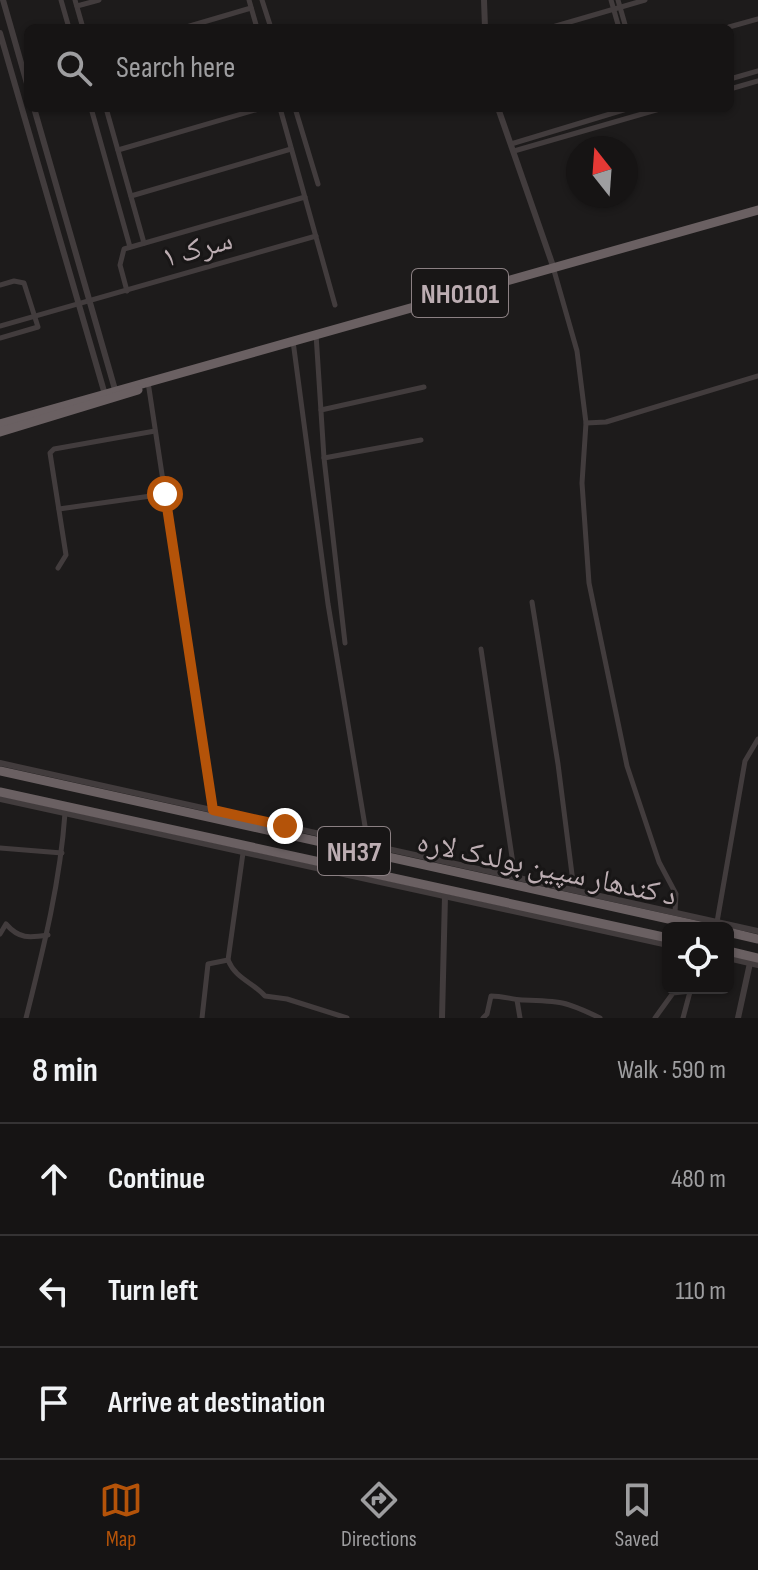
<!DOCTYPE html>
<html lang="en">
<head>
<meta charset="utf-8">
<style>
  :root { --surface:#161414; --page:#1f1d1d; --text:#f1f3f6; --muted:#9e9ea0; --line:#353334; --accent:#b45309 }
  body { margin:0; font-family:"Sofia Sans Condensed","Noto Naskh Arabic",sans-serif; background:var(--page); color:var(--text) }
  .controls { position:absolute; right:24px; bottom:24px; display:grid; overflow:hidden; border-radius:12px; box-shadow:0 2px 6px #0004 }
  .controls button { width:72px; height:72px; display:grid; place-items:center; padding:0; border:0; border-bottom:2px solid var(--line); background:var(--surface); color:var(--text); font:40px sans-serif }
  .compass { position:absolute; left:566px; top:136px; width:72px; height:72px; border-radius:50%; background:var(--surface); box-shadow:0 2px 6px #0004; rotate:343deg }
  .stop { position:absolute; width:24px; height:24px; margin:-18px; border:6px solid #b45309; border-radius:50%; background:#fff }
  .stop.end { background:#b45309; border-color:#fff; box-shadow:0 2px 8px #0008 }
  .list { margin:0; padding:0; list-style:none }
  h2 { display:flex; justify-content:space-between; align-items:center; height:104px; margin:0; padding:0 32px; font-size:34px }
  h2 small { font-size:26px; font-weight:400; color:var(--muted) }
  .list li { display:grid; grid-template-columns:52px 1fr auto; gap:24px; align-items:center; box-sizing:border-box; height:112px; padding:0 32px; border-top:2px solid var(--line) }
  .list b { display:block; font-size:30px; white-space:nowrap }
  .list em { font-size:26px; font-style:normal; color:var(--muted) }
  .icon { flex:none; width:44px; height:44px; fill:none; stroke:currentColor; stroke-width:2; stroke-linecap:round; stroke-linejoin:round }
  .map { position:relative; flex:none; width:758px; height:1018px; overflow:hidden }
  .search { position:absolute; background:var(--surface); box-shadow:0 2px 6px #0004; left:24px; right:24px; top:24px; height:88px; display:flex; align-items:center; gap:20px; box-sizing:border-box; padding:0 28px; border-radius:12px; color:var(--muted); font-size:30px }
  .sheet { height:440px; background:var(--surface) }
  nav { display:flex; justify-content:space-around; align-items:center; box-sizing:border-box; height:112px; border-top:2px solid var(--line); background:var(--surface); font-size:22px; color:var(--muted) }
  nav a { display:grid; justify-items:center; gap:4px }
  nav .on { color:var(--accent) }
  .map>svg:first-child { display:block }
</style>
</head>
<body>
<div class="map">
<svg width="758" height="1018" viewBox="0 0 758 1018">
  <rect width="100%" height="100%" fill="#1d1b1b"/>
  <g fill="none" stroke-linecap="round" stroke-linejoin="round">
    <g stroke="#423c3d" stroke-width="5">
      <path d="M 61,0 L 69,28"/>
      <path d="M 75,0 L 83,28"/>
      <path d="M 249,0 L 257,28"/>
      <path d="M 262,0 L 271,28"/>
      <path d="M 611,0 L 619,28"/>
      <path d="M 618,0 L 626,28"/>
      <path d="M 77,6 L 99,0"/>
      <path d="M 729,27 L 758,19"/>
      <path d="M 183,28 L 251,8"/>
      <path d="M 549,28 L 645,0"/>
      <path d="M 730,79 L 758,71"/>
      <path d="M 730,89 L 758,81"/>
      <path d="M 91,108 L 130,247"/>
      <path d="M 106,108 L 144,243"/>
      <path d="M 280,108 L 335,305"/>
      <path d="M 295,108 L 318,184"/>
      <path d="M 511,144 L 630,108"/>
      <path d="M 118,150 L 262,108"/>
      <path d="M 514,151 L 663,108"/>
      <path d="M 131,196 L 291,149"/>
      <path d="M 553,267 L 577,351 L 586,423 L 582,483 L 589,583 L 627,766 L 659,862 L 676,894 L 675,912"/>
      <path d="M 0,285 L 14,281 L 24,283 L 38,327 L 0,338"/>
      <path d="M 127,291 L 120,265 L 124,249 L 305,197"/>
      <path d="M 0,326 L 316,236"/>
      <path d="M 316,334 L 324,458 L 345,643"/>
      <path d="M 293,341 L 328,604 L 368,844"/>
      <path d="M 148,382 L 213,810"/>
      <path d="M 321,410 L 424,387"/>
      <path d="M 586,423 L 606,422 L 758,376"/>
      <path d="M 324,458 L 421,440"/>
      <path d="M 59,509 L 165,494"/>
      <path d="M 58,568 L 66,555 L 50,453 L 54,449 L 155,431"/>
      <path d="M 532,602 L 558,764 L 574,890"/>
      <path d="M 481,649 L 515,877"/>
      <path d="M 0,848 L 62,853"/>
      <path d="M 717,922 L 745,761 L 758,739"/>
      <path d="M 0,934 L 6,924 C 19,939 29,938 48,935"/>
      <path d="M 228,960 C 236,979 251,981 265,996 L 287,999 L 347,1018"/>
      <path d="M 517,1000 L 520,1018"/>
      <path d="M 26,1018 C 43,950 60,884 65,813"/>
      <path d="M 202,1018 L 208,964 L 228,960 L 243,853"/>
      <path d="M 483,1018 L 487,1014 L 491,996 C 502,996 511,999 522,1000 C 560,1001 565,1001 600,1018"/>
      <path d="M 655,1018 L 673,993 L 691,991"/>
      <path d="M 683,1018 L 691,988"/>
    </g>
    <g stroke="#423c3d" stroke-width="6">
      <path d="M 3,0 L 28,87"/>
      <path d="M 484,0 L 485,28"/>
      <path d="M 0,33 L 106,398"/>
      <path d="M 34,108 L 116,393"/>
      <path d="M 498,108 L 553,266"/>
      <path d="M 0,763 L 758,931"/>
      <path d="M 0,799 L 668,945"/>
      <path d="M 728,958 L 758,965"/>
      <path d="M 442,1018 L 445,896"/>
      <path d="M 738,1018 L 750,963"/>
    </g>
    <g stroke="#6a6062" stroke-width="9">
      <path d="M 0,424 L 758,210"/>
      <path d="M 0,432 L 138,390"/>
      <path d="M 0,771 L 709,928"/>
      <path d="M 0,792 L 668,938"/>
      <path d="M 728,932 L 758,939"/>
      <path d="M 728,951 L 758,958"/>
    </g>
  </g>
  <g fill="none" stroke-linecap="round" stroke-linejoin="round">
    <path stroke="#b45309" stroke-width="10" d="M 165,494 L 213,810 L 285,826"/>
  </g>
  <g text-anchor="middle" stroke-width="6" stroke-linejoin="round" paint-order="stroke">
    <g fill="#181616" stroke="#8b8083" stroke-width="2">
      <rect x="412" y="269" width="96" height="48" rx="6"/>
      <rect x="318" y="827" width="72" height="48" rx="6"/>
    </g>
    <g font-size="28" font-weight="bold" fill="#bcadb2">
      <text x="460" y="303">NH0101</text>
      <text x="354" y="861">NH37</text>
    </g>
    <g font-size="30" fill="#bcadb2" stroke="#181616">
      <text transform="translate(197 248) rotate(-16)" y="10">سرک ۱</text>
      <text transform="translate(547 868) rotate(12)" y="10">د کندهار سپین بولدک لاره</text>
    </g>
  </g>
</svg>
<div class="controls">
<button><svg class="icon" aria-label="locate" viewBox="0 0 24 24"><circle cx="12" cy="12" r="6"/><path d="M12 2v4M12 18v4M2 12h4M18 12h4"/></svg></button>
</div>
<svg class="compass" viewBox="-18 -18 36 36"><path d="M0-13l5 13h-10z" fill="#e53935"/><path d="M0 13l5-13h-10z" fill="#9e9ea0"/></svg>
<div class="stop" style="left:165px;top:494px"></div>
<div class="stop end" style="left:285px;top:826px"></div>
<div class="search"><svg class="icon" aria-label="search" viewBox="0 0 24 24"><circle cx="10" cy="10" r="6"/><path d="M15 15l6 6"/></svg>Search here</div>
</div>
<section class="sheet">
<h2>8 min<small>Walk · 590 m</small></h2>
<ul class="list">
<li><svg class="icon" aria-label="ahead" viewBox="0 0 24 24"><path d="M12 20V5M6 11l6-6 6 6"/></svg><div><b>Continue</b></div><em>480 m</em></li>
<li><svg class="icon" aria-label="left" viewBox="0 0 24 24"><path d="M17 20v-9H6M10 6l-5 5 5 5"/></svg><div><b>Turn left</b></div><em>110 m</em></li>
<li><svg class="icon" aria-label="arrive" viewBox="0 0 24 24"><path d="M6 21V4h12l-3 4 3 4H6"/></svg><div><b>Arrive at destination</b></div></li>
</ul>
</section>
<nav>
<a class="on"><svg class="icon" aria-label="map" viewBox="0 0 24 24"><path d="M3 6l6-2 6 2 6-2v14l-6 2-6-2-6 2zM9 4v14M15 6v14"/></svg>Map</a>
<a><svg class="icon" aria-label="directions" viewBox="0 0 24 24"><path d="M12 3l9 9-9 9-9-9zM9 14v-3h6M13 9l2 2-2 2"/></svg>Directions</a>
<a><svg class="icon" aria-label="saved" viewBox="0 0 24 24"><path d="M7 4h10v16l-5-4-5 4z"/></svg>Saved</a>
</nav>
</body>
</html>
